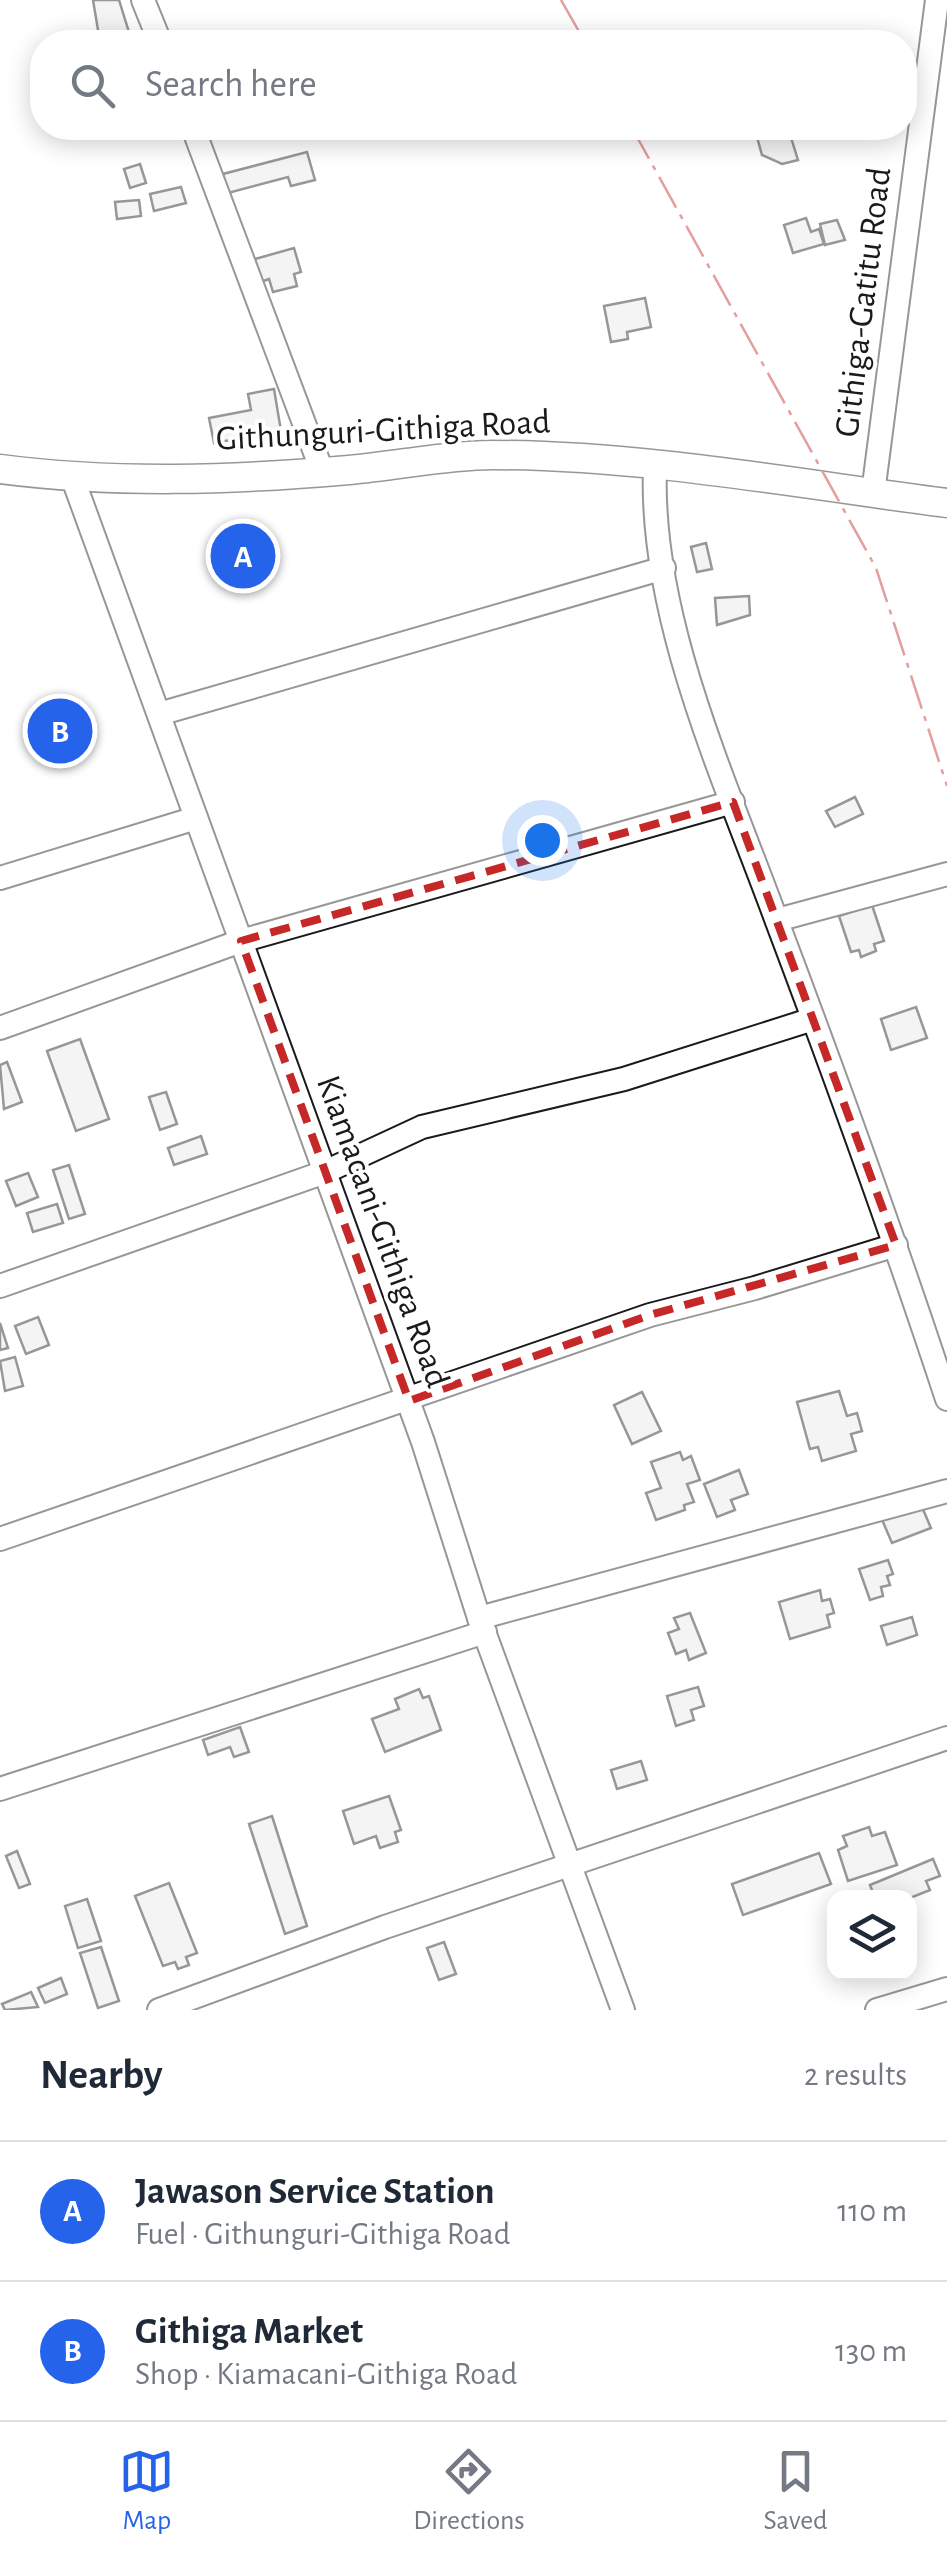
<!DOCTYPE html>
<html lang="en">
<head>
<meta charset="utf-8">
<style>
  :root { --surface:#fff; --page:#f2f2f3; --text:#1f2937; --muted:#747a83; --line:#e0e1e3; --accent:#2563eb }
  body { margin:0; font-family:"Alegreya Sans",sans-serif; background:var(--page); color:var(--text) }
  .controls { position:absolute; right:30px; bottom:30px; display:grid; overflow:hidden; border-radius:20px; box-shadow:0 5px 25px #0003 }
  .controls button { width:90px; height:90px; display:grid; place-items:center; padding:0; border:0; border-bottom:2px solid var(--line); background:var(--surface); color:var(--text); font:50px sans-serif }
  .you { position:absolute; left:542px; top:840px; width:35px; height:35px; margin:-25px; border:8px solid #fff; border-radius:50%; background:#1a73e8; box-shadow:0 0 0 15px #1a73e833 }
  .badge { display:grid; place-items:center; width:65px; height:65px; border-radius:50%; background:var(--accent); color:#fff; font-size:32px; font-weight:700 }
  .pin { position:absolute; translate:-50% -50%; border:5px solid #fff; box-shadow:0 2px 10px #0006 }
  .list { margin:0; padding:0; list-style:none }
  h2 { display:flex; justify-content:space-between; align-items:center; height:130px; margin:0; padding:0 40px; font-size:42px }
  h2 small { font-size:32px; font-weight:400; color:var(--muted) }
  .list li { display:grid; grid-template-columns:65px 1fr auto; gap:30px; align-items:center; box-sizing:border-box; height:140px; padding:0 40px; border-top:2px solid var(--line) }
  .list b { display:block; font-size:38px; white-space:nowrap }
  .list p { margin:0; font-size:32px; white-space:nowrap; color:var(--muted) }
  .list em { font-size:32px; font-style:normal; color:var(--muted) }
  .icon { flex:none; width:55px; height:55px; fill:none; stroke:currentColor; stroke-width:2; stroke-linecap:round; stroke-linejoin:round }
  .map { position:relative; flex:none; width:947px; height:2010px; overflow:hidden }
  .search { position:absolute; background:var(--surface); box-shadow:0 5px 25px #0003; left:30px; right:30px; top:30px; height:110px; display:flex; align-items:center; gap:25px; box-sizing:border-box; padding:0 35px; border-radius:40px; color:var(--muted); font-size:38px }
  .sheet { height:410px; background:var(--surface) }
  nav { display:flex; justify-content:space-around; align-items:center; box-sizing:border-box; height:140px; border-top:2px solid var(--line); background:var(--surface); font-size:28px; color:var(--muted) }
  nav a { display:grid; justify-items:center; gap:5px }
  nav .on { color:var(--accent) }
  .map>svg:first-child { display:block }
</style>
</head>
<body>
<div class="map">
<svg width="947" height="2010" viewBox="0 0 947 2010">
  <rect width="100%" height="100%" fill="#fff"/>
  <g fill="#e6e6e6" stroke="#1a1a1a" stroke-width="2.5">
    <path d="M 93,0 L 119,0 L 132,42 L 100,42 Z"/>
    <path d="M 788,128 L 798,160 L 782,164 L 762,155 L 757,137 Z"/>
    <path d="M 307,152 L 315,180 L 291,186 L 288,177 L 228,193 L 223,174 Z"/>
    <path d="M 140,164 L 146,183 L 130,188 L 124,169 Z"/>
    <path d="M 181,187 L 186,203 L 154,211 L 150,194 Z"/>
    <path d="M 139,200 L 141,216 L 117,219 L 115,202 Z"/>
    <path d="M 806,218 L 811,232 L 819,229 L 824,244 L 793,253 L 784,225 Z"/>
    <path d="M 837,220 L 845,240 L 825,245 L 820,224 Z"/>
    <path d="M 294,248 L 301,272 L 294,274 L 297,286 L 273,292 L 269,279 L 261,282 L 255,259 Z"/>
    <path d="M 645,298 L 651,327 L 627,332 L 628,339 L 611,342 L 604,306 Z"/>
    <path d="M 274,389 L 281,431 L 214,443 L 209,418 L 251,410 L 248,394 Z"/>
    <path d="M 706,543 L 712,569 L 697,572 L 691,547 Z"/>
    <path d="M 749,596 L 750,615 L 717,625 L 715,598 Z"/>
    <path d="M 855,797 L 863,814 L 835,827 L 826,811 Z"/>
    <path d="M 872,905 L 884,941 L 874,944 L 876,951 L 861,957 L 859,950 L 851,952 L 839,916 Z"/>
    <path d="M 916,1007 L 927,1038 L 891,1050 L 881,1019 Z"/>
    <path d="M 80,1039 L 109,1119 L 76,1131 L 47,1051 Z"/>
    <path d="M 7,1062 L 22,1102 L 4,1109 L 0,1065 Z"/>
    <path d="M 166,1092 L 177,1124 L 160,1130 L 149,1097 Z"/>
    <path d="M 201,1136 L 207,1154 L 174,1165 L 168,1148 Z"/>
    <path d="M 69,1165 L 85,1214 L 69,1219 L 53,1170 Z"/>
    <path d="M 28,1173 L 38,1197 L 16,1206 L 6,1181 Z"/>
    <path d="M 57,1204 L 63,1223 L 33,1232 L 27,1213 Z"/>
    <path d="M 38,1317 L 49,1345 L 26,1354 L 15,1326 Z"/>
    <path d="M 0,1323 L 8,1348 L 0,1350 Z"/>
    <path d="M 15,1357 L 23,1386 L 5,1391 L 0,1361 Z"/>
    <path d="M 839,1391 L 847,1416 L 857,1413 L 862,1431 L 851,1434 L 856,1451 L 822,1461 L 818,1447 L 810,1449 L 797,1402 Z"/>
    <path d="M 642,1392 L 661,1431 L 632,1444 L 614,1405 Z"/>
    <path d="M 680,1452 L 683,1460 L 691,1456 L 700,1480 L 687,1484 L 694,1502 L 684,1505 L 685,1510 L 656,1520 L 646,1493 L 661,1488 L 651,1462 Z"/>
    <path d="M 739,1470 L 748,1494 L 731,1500 L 735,1510 L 717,1517 L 704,1484 Z"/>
    <path d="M 922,1507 L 931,1528 L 892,1543 L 880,1515 Z"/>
    <path d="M 888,1560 L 893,1574 L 887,1576 L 890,1585 L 881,1587 L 883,1596 L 870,1600 L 859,1569 Z"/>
    <path d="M 820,1590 L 822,1601 L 830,1599 L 834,1613 L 827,1615 L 830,1627 L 790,1639 L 779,1602 Z"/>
    <path d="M 690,1613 L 706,1653 L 689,1660 L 686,1650 L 676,1654 L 668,1633 L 679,1629 L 674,1618 Z"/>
    <path d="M 912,1617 L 917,1635 L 887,1645 L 881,1626 Z"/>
    <path d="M 698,1687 L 704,1706 L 691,1710 L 694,1720 L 676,1726 L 667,1696 Z"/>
    <path d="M 419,1689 L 423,1698 L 429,1696 L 441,1730 L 385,1752 L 372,1719 L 399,1709 L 395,1699 Z"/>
    <path d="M 240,1727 L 249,1752 L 234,1757 L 230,1747 L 208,1755 L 203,1740 Z"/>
    <path d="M 641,1761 L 647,1780 L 617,1789 L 611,1770 Z"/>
    <path d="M 389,1796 L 401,1830 L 395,1832 L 398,1842 L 380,1848 L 376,1836 L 354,1844 L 343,1811 Z"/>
    <path d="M 272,1816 L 307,1926 L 285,1934 L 249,1824 Z"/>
    <path d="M 869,1827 L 872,1836 L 885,1832 L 897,1865 L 848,1881 L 838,1850 L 847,1846 L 843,1836 Z"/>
    <path d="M 17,1851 L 30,1884 L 19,1888 L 6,1856 Z"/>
    <path d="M 819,1853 L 831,1884 L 743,1915 L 732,1884 Z"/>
    <path d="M 933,1859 L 940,1876 L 926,1881 L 930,1890 L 910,1898 L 875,1898 L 870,1885 Z"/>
    <path d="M 169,1883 L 197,1953 L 186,1957 L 189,1965 L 178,1969 L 175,1962 L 163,1966 L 135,1896 Z"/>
    <path d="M 87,1899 L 101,1941 L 78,1948 L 65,1906 Z"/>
    <path d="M 444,1942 L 456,1974 L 439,1980 L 427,1948 Z"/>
    <path d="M 101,1947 L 119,2001 L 98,2008 L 80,1953 Z"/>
    <path d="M 61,1978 L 67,1994 L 45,2003 L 38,1988 Z"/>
    <path d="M 31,1992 L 38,2007 L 5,2010 L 2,2004 Z"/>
  </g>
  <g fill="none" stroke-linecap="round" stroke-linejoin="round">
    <defs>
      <g id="minor">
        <path d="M 143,0 L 160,42"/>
        <path d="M 193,128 L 322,471"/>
        <path d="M 655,467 C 649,617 725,780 776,919 C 836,1078 894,1238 947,1399"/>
        <path d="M 73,479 L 423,1442 L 479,1618 L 623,2010"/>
        <path d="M 873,493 L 937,0"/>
        <path d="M 159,714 L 664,568"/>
        <path d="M 0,878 L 196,818"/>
        <path d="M 777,920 L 947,874"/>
        <path d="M 0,1028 L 241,941 L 733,802"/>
        <path d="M 0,1286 L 325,1172 L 422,1127 L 624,1079 L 813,1019"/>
        <path d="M 0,1539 L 650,1315 L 755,1288 L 896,1245"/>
        <path d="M 479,1618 L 947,1491"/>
        <path d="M 0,1789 L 485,1632"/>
        <path d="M 159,2010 L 385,1927 L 947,1738"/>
        <path d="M 877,2010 L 947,1989"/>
      </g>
      <path id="tertiary" d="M 0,469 C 115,484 234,480 349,470 C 397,466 445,455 493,455 C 642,455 799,484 947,503"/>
    </defs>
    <use href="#minor" stroke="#1a1a1a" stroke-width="26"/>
    <use href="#tertiary" stroke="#1a1a1a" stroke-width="31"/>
    <use href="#minor" stroke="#fff" stroke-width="22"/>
    <use href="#tertiary" stroke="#fff" stroke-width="28"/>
    <g stroke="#c62828" stroke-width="2.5" stroke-dasharray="35 8 5 8" stroke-linecap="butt">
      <path d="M 561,0 L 585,42"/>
      <path d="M 632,128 L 876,568 L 947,786"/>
    </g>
  </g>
  <path d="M0 0H947V2010H0ZM 733,802 L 896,1245 L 650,1315 L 409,1401 L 241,941 Z" fill="#fff" fill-opacity=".55" fill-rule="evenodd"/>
  <path fill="none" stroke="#c62828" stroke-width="8" stroke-dasharray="20 12" stroke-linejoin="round" d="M 733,802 L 896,1245 L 650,1315 L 409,1401 L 241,941 Z"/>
  <g text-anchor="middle" stroke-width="8" stroke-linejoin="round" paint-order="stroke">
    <g font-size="35" fill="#1a1a1a" stroke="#fff">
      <text transform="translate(862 302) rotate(-83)" y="12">Githiga-Gatitu Road</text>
      <text transform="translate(383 429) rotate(-3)" y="12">Githunguri-Githiga Road</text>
      <text transform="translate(384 1231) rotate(70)" y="12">Kiamacani-Githiga Road</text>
    </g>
  </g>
</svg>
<div class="controls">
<button><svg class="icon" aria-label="layers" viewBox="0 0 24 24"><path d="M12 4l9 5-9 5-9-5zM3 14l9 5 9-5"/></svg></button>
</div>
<div class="you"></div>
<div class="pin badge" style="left:243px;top:556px">A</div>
<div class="pin badge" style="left:60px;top:731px">B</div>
<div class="search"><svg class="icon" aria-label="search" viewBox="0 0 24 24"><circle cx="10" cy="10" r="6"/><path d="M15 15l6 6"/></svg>Search here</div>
</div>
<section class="sheet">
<h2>Nearby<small>2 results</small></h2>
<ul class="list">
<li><span class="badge">A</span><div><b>Jawason Service Station</b><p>Fuel · Githunguri-Githiga Road</p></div><em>110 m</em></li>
<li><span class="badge">B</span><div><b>Githiga Market</b><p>Shop · Kiamacani-Githiga Road</p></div><em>130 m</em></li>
</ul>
</section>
<nav>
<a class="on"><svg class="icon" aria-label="map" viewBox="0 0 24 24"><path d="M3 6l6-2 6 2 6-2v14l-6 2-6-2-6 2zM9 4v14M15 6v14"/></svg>Map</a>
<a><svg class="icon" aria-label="directions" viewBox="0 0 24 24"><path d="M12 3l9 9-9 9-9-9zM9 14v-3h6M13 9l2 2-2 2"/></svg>Directions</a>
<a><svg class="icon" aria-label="saved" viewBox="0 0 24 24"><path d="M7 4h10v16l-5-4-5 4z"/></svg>Saved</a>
</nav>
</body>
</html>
